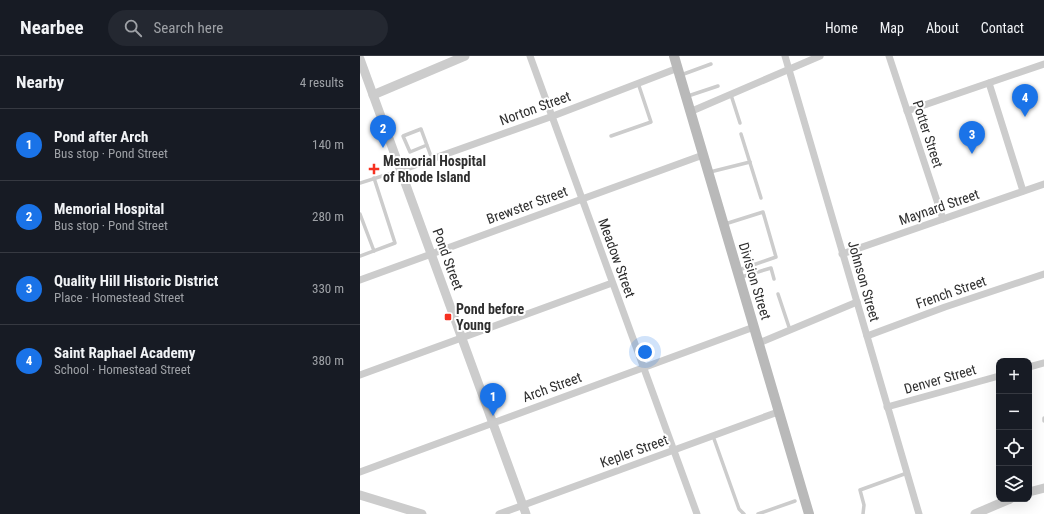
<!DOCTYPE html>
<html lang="en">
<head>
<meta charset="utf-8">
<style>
  :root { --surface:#171b24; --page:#242831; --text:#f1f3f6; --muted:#9ea1a6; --line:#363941; --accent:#1a73e8 }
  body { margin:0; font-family:"Roboto Condensed",sans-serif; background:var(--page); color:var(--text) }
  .controls { position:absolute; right:12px; bottom:12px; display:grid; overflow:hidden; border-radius:8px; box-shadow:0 4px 16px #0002 }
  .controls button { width:36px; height:36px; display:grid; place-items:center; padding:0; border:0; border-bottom:1px solid var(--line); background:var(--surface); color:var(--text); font:20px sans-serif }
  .you { position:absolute; left:285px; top:296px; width:14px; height:14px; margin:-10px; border:3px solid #fff; border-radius:50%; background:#1a73e8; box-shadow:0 0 0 6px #1a73e833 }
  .badge { display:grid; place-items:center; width:26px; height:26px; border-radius:50%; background:var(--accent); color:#fff; font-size:13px; font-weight:700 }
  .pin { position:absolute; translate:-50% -33px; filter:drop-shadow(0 1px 2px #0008) }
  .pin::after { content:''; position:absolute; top:21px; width:14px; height:12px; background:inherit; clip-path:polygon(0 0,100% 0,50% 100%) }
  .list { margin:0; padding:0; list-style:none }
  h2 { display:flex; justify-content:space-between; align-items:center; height:52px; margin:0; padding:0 16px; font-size:17px }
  h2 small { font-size:13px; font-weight:400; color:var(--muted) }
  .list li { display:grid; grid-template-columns:26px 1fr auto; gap:12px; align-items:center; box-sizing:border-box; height:72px; padding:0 16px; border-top:1px solid var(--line) }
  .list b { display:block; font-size:15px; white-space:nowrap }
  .list p { margin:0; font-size:13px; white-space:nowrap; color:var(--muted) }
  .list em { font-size:13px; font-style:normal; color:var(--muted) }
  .icon { flex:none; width:22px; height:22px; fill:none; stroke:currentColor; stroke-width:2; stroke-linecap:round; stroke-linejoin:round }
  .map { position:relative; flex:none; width:684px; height:458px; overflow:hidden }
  header { display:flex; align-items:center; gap:24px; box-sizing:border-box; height:56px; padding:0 20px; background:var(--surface); border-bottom:1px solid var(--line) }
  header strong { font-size:19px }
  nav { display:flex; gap:22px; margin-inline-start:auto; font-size:14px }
  .search { width:280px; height:36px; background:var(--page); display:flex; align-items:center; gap:10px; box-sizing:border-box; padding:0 14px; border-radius:22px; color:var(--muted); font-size:15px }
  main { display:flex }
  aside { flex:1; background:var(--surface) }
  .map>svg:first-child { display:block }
</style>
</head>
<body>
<header>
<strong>Nearbee</strong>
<div class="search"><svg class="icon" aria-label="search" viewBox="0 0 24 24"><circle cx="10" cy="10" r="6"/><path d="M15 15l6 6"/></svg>Search here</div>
<nav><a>Home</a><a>Map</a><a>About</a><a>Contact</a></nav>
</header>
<main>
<aside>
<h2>Nearby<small>4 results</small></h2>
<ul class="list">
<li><span class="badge">1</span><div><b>Pond after Arch</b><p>Bus stop · Pond Street</p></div><em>140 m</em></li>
<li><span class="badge">2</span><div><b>Memorial Hospital</b><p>Bus stop · Pond Street</p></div><em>280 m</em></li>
<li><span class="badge">3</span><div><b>Quality Hill Historic District</b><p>Place · Homestead Street</p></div><em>330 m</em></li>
<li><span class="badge">4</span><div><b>Saint Raphael Academy</b><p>School · Homestead Street</p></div><em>380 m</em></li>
</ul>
</aside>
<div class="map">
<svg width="684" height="458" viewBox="0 0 684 458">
  <rect width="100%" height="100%" fill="#fff"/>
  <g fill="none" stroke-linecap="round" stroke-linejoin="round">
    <g stroke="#ccc" stroke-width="3.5">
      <path d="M 321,19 L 351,8"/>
      <path d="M 371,39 L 380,67"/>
      <path d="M 328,40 L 358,30"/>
      <path d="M 381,78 L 401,142"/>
      <path d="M 251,80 L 291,66 L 278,27"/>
      <path d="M 67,89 L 50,96 L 43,80 L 61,73 L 72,103"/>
      <path d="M 350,116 L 390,106"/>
      <path d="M 0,127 L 41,114"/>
      <path d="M 0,158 L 14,195"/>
      <path d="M 365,168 L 403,156 L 416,201 L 379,214"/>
      <path d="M 0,200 L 35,187 L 14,122"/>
      <path d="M 381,221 L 411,212 L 414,223"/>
      <path d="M 418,238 L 430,274"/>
      <path d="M 684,362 L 684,365"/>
      <path d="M 353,380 L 379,453 L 384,458"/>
      <path d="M 398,458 L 435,445"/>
      <path d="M 503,458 L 504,449 L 500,434 L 547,417"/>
    </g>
    <g stroke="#ccc" stroke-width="7">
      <path d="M 170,0 L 337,458"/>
      <path d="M 425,0 L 559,458"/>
      <path d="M 529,0 L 583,163"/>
      <path d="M 629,27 L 663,135"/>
      <path d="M 332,55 L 460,0"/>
      <path d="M 547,55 L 684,8"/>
      <path d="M 41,114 L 193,60 L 318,12"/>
      <path d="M 482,198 L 684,128"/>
      <path d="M 0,224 L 343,99"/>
      <path d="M 507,280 L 585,251 L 684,218"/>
      <path d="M 399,287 L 497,246"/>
      <path d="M 669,311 L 684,307"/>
      <path d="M 0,319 L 252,227"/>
      <path d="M 527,351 L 639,320"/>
      <path d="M 0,416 L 394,271"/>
      <path d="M 139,458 L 418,356"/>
    </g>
    <g stroke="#ccc" stroke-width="9">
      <path d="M 0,3 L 166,458"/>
      <path d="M 13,39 L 105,0"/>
      <path d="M 669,436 L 684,432"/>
      <path d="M 0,439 L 62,458"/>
      <path d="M 615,458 L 650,443"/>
    </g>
    <path stroke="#b9b9b9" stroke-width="10" d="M 314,0 L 449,458"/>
  </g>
  <g fill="#f63121" stroke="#fff" stroke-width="1.5">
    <path d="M12 107h4v4h4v4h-4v4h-4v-4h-4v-4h4z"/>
    <rect x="84" y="257" width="8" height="8" rx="2"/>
  </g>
  <g text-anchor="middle" stroke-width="4" stroke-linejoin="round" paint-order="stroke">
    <g font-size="14" fill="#2f2f2f" stroke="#fff">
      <text transform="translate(175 52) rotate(-20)" y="5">Norton Street</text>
      <text transform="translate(568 78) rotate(72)" y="5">Potter Street</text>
      <text transform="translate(167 149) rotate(-20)" y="5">Brewster Street</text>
      <text transform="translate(579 151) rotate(-19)" y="5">Maynard Street</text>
      <text transform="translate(257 202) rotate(70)" y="5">Meadow Street</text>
      <text transform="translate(88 203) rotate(70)" y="5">Pond Street</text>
      <text transform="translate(395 225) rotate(73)" y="5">Division Street</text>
      <text transform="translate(504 225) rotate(74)" y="5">Johnson Street</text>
      <text transform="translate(591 236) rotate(-19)" y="5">French Street</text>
      <text transform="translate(580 323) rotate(-16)" y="5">Denver Street</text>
      <text transform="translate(192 331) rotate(-20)" y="5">Arch Street</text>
      <text transform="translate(274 395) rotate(-20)" y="5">Kepler Street</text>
    </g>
    <g font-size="14" font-weight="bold" fill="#2f2f2f" stroke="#fff" text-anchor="start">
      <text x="23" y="110">Memorial Hospital<tspan x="23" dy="16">of Rhode Island</tspan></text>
      <text x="96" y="258">Pond before<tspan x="96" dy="16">Young</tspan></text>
    </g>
  </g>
</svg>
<div class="controls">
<button>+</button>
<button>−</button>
<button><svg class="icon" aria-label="locate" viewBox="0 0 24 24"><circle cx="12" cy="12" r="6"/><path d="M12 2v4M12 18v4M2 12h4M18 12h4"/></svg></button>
<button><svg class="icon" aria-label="layers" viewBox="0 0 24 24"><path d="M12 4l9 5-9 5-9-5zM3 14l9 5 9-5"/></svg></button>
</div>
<div class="you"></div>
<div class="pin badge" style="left:133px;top:360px">1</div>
<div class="pin badge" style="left:23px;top:92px">2</div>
<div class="pin badge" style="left:612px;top:98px">3</div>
<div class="pin badge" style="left:665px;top:61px">4</div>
</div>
</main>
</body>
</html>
